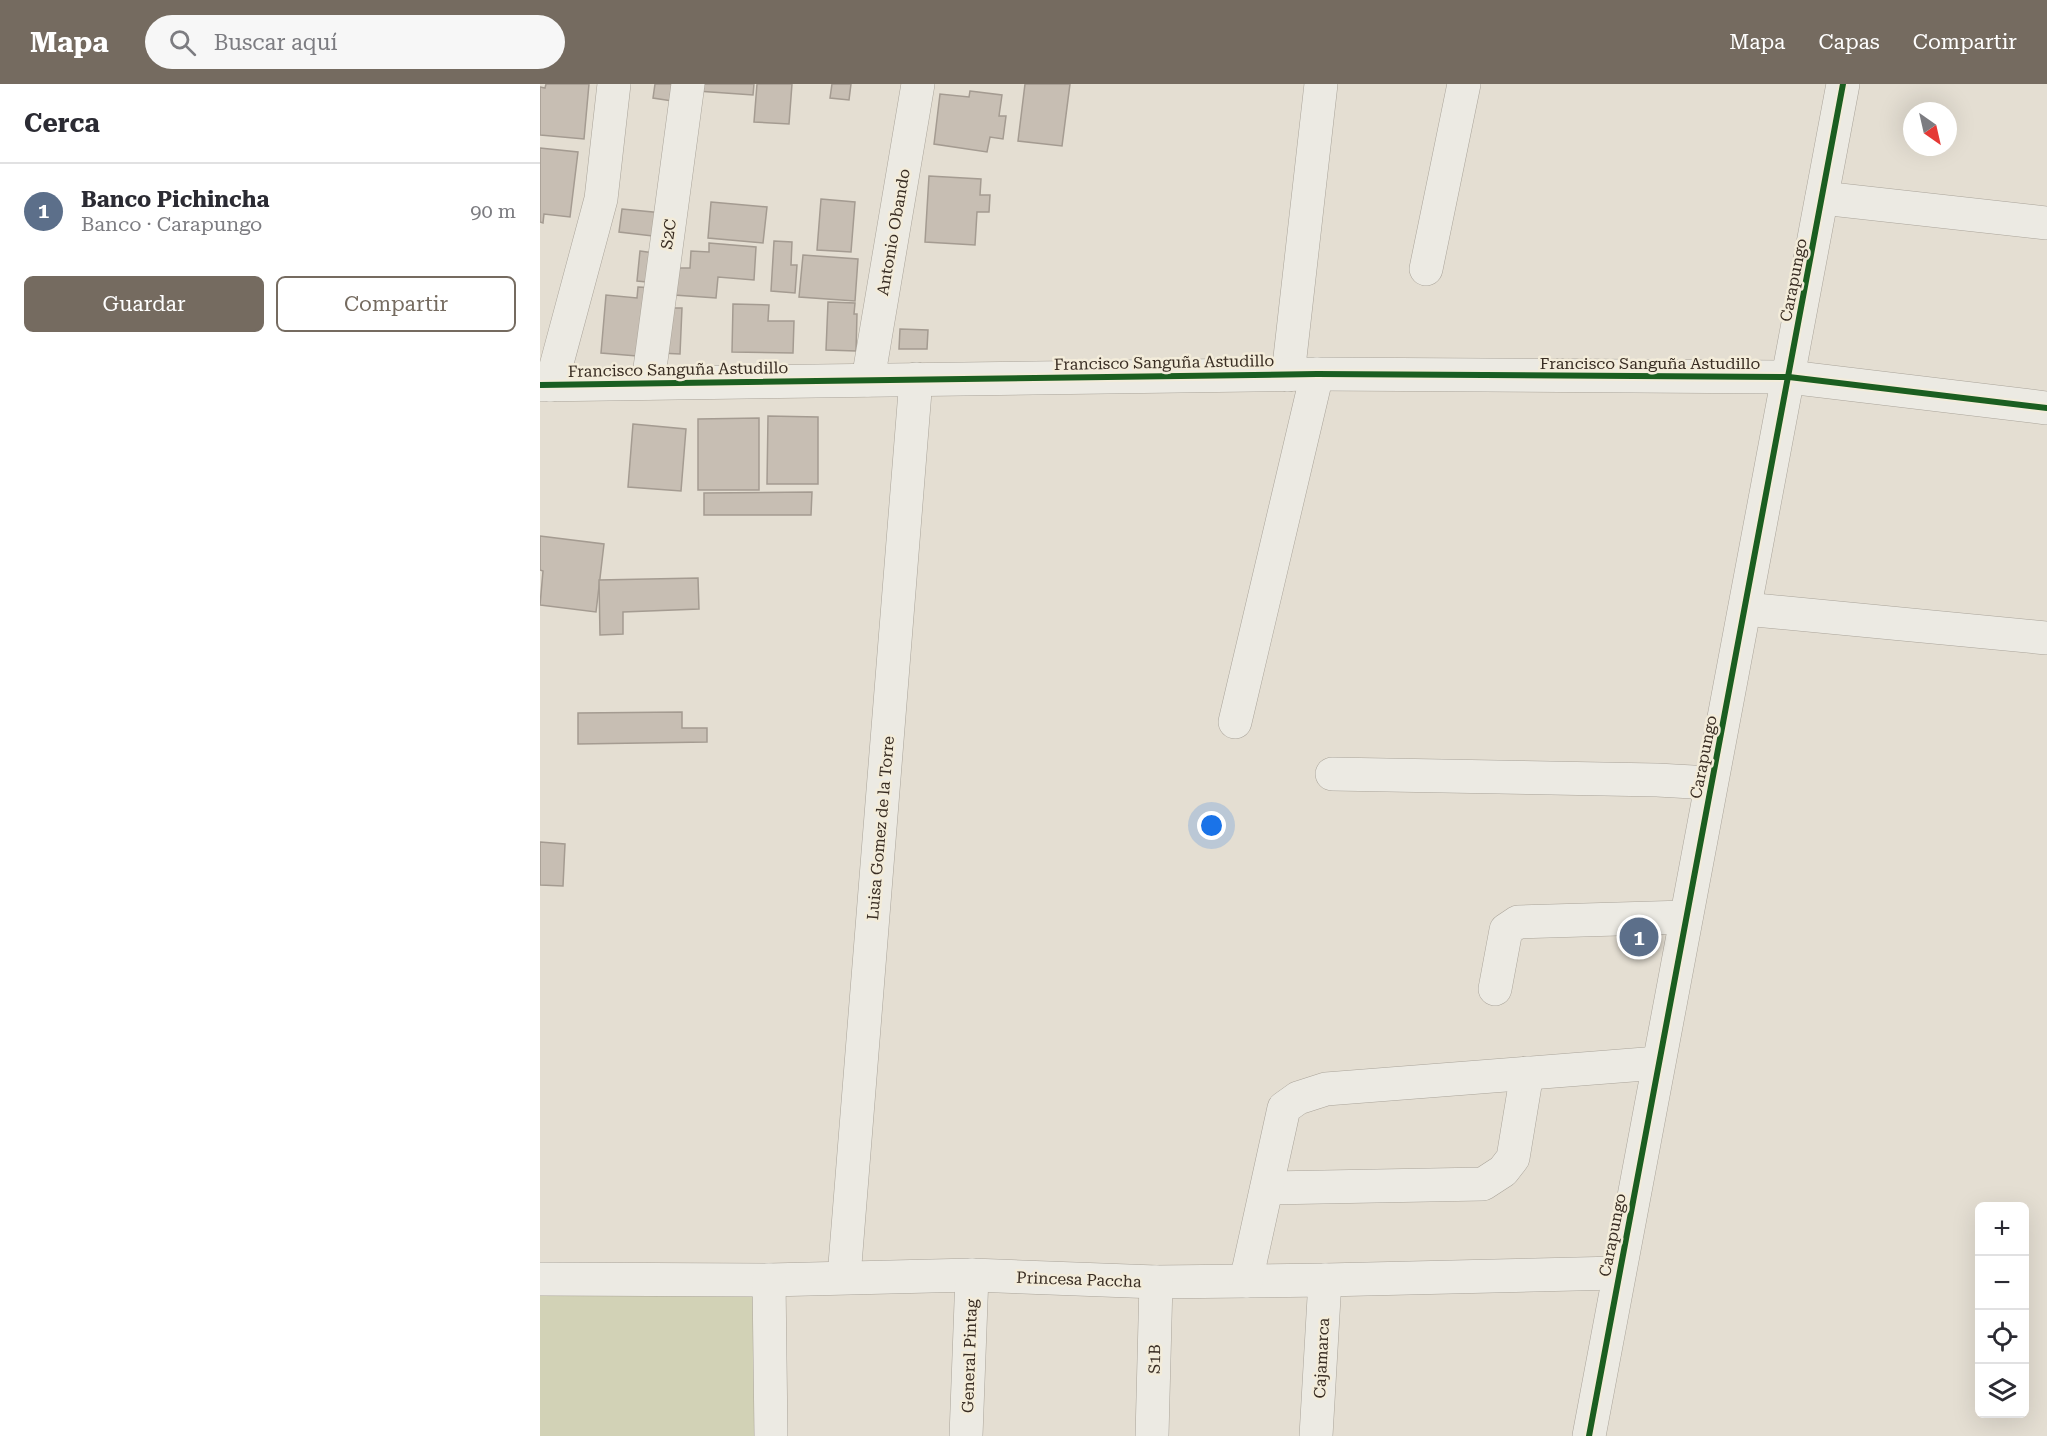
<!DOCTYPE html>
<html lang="es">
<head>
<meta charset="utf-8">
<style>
  :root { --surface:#fff; --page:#f7f7f7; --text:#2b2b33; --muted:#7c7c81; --line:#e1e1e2; --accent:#756b60 }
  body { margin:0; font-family:"Roboto Serif",serif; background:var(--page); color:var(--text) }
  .controls { position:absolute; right:18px; bottom:18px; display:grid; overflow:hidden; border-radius:9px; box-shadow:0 6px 24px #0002 }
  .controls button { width:54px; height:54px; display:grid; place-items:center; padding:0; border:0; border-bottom:2px solid var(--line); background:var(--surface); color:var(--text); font:30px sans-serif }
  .compass { position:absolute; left:1363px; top:18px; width:54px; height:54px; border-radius:50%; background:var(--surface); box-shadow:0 6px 24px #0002; rotate:146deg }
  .you { position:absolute; left:672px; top:742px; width:21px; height:21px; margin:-15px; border:4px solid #fff; border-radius:50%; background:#1a73e8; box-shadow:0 0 0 9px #1a73e833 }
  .badge { display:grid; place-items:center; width:39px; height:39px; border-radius:50%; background:var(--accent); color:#fff; font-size:20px; font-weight:700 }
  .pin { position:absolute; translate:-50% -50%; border:3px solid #fff; box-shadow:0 2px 6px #0006 }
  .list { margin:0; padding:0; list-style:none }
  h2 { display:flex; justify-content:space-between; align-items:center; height:78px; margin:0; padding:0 24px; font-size:26px }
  h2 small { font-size:20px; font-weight:400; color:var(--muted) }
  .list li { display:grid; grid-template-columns:39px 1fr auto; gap:18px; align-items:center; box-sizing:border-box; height:96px; padding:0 24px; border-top:2px solid var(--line) }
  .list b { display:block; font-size:22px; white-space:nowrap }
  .list p { margin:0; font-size:20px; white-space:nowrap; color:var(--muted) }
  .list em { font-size:20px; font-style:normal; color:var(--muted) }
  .actions { display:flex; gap:12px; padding:18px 24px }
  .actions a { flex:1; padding:14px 0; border:2px solid var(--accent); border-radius:9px; text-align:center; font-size:21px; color:var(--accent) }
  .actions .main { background:var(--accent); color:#fff }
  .icon { flex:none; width:33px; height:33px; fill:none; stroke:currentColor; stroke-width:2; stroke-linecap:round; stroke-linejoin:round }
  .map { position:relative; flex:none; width:1507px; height:1352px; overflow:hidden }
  header { display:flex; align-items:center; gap:36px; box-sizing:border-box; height:84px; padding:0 30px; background:var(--accent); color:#fff }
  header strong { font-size:28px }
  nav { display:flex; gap:33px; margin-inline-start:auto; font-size:21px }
  .search { width:420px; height:54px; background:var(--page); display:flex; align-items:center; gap:15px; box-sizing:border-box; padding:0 21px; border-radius:33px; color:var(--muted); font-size:22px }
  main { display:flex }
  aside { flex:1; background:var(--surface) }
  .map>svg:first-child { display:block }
</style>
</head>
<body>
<header>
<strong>Mapa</strong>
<div class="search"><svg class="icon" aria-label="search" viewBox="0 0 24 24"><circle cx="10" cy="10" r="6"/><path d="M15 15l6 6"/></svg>Buscar aquí</div>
<nav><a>Mapa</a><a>Capas</a><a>Compartir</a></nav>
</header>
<main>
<aside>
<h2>Cerca<small></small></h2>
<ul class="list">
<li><span class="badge" style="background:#5c6f8a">1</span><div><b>Banco Pichincha</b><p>Banco · Carapungo</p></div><em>90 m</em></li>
</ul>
<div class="actions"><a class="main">Guardar</a><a>Compartir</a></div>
</aside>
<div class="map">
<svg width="1507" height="1352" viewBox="0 0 1507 1352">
  <rect width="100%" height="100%" fill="#e4ded2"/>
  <path fill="#d2d2b6" d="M 0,1210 L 215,1210 L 214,1352 L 0,1352 Z"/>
  <g fill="#c7beb3" stroke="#a49b91" stroke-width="1.5">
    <path d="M 6,0 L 49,0 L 44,55 L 0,51 L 0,3 L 5,4 Z"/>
    <path d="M 115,0 L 134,0 L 132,17 L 113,14 Z"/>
    <path d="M 158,0 L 214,0 L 213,11 L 157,7 Z"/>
    <path d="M 217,0 L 252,0 L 249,40 L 214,38 Z"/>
    <path d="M 292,0 L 311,0 L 309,16 L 290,14 Z"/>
    <path d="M 485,0 L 530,0 L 522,62 L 478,57 Z"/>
    <path d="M 430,7 L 462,11 L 459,32 L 466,32 L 463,55 L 450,53 L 447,68 L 394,60 L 400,10 L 429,13 Z"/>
    <path d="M 0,64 L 38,68 L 30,133 L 4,130 L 3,139 L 0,138 Z"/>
    <path d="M 389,92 L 441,95 L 440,111 L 450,111 L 449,128 L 437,128 L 435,161 L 385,158 Z"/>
    <path d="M 281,115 L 315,118 L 311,168 L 277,166 Z"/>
    <path d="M 171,118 L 227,123 L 223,159 L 168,154 Z"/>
    <path d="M 82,125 L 123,129 L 121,153 L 79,148 Z"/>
    <path d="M 234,157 L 252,158 L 251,181 L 257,181 L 255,209 L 231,207 Z"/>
    <path d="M 169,159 L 216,163 L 214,196 L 178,193 L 176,214 L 134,211 L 136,184 L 150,184 L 151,167 L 169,168 Z"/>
    <path d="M 100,167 L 121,170 L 117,199 L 97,197 Z"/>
    <path d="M 263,171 L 318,175 L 315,217 L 259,213 Z"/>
    <path d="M 98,203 L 114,204 L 109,273 L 61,269 L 66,211 L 97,214 Z"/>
    <path d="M 288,218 L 315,219 L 314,230 L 317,230 L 316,267 L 286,266 Z"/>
    <path d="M 193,220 L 229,221 L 228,237 L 254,237 L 253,269 L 192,268 Z"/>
    <path d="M 120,224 L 142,224 L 140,270 L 119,269 Z"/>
    <path d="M 360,245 L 388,246 L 387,265 L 359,265 Z"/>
    <path d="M 228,332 L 278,333 L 278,400 L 227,400 Z"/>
    <path d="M 219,334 L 219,406 L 158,406 L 158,335 Z"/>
    <path d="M 93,340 L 146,345 L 141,407 L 88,403 Z"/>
    <path d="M 272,408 L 271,431 L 164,431 L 164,409 Z"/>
    <path d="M 0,452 L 64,460 L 56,528 L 0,521 L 3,487 L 0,486 Z"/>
    <path d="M 158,494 L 159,525 L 83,528 L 83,550 L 60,551 L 59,496 Z"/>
    <path d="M 142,628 L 142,644 L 167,644 L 167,658 L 38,660 L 38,629 Z"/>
    <path d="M 0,758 L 25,760 L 23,802 L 0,801 Z"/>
  </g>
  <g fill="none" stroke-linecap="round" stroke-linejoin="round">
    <defs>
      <g id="minor">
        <path d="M 1282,114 L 1507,139"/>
        <path d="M 886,185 L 924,0"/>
        <path d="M 748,291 L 781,0"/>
        <path d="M 328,296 L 378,0"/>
        <path d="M 108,299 L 148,0"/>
        <path d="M 0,301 L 777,290 L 1249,293 L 1507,324"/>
        <path d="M 11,301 L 61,115 L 74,0"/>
        <path d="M 1205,525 L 1507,554"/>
        <path d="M 695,638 L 777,290"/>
        <path d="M 792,690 L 1117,696 L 1171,699"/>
        <path d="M 955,905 L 966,846 L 978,838 L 1146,833"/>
        <path d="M 727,1104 L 943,1100 L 963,1087 L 973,1074 L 987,989"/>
        <path d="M 304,1193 L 376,295"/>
        <path d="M 0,1195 L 229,1196 L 432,1191 L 616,1198 L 785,1196 L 1078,1189"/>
        <path d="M 229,1196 L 231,1352"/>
        <path d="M 706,1197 L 744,1024 L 758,1014 L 786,1005 L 1118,979"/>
        <path d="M 426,1352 L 432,1191"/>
        <path d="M 612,1352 L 616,1198"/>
        <path d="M 776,1352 L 785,1196"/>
        <path d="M 1049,1352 L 1303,0"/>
      </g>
    </defs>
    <use href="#minor" stroke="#aaa49a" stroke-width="34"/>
    <use href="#minor" stroke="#eceae3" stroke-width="33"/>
    <defs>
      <g id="cycleway">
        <path d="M 0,301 L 777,290 L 1249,293 L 1507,324"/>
        <path d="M 1049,1352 L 1303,0"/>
      </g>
    </defs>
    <use href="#cycleway" stroke="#f3ecda" stroke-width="10"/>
    <use href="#cycleway" stroke="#1b5e20" stroke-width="6"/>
  </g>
  <g text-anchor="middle" stroke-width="5" stroke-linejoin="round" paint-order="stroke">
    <g font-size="16" fill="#392d23" stroke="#f3ecda">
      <text transform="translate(353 148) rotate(-80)" y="6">Antonio Obando</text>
      <text transform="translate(128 150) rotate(-82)" y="6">S2C</text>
      <text transform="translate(1253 196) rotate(-79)" y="6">Carapungo</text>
      <text transform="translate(624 278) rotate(-1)" y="6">Francisco Sanguña Astudillo</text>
      <text x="1110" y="285">Francisco Sanguña Astudillo</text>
      <text transform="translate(138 285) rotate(-1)" y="6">Francisco Sanguña Astudillo</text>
      <text transform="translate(1163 673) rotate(-79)" y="6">Carapungo</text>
      <text transform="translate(340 744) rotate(-85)" y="6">Luisa Gomez de la Torre</text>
      <text transform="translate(1072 1151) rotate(-79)" y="6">Carapungo</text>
      <text transform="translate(539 1195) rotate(2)" y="6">Princesa Paccha</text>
      <text transform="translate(429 1272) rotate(-88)" y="6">General Pintag</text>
      <text transform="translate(781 1274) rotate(-87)" y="6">Cajamarca</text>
      <text transform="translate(614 1275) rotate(-89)" y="6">S1B</text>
    </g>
  </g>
</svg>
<div class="controls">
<button>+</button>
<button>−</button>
<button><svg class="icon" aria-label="locate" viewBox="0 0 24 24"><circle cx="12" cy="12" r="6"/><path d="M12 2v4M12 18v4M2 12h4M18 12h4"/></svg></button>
<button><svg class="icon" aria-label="layers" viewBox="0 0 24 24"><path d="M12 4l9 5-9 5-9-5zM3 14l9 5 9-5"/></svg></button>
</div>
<svg class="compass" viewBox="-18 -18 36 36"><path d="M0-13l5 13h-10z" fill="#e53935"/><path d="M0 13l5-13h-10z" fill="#7c7c81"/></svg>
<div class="you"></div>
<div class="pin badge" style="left:1099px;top:853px;background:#5c6f8a">1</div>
</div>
</main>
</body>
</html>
